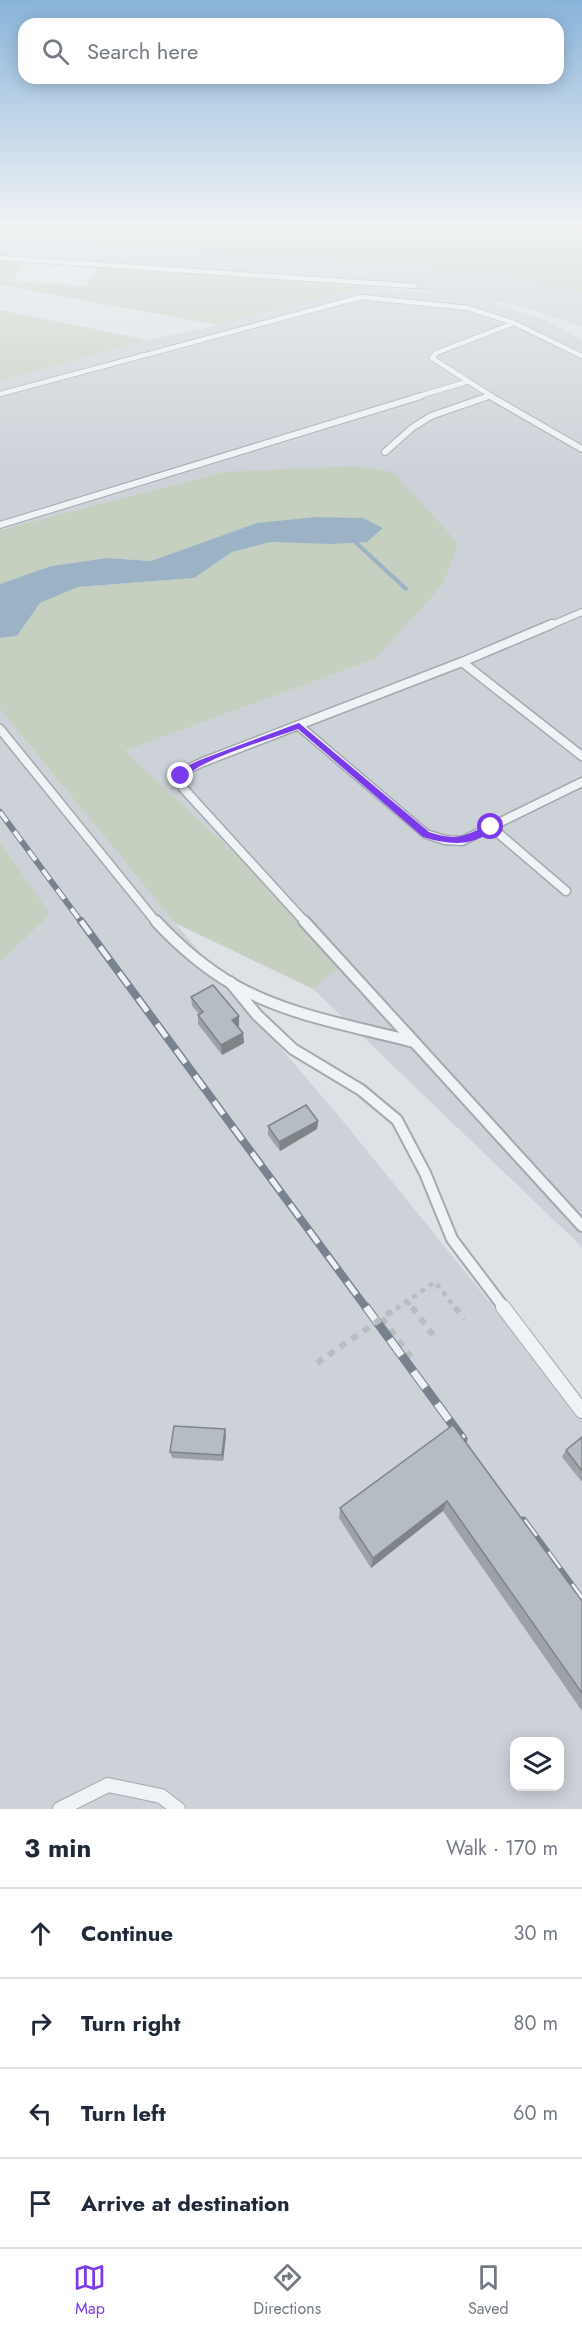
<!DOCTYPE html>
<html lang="en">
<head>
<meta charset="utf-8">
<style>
  :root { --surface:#fff; --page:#f2f2f3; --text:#1f2937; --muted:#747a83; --line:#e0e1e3; --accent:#7c3aed }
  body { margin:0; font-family:Jost,sans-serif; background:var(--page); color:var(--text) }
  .controls { position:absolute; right:18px; bottom:18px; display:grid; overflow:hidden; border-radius:12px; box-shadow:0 3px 15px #0003 }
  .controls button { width:54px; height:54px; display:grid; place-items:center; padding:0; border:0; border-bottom:2px solid var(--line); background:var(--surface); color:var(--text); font:30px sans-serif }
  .stop { position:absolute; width:18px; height:18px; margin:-14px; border:4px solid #7c3aed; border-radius:50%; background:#fff }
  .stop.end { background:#7c3aed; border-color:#fff; box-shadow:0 2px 6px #0008 }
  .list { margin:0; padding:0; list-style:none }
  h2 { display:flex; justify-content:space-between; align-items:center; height:78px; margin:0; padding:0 24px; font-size:26px }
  h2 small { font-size:20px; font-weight:400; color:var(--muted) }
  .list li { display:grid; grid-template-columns:39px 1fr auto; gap:18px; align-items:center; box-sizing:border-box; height:90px; padding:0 24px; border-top:2px solid var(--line) }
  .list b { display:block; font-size:22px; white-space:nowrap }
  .list em { font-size:20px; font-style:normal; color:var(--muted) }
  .icon { flex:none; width:33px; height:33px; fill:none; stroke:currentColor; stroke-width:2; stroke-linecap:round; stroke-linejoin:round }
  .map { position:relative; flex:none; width:582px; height:1809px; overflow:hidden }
  .search { position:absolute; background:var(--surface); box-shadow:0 3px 15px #0003; left:18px; right:18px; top:18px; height:66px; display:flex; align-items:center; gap:15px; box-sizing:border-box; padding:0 21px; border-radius:18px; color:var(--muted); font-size:22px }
  .sheet { height:438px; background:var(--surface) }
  nav { display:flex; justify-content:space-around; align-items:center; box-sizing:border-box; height:84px; border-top:2px solid var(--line); background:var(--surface); font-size:16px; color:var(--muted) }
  nav a { display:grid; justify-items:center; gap:3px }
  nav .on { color:var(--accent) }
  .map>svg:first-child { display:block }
</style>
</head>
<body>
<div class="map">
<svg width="582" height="1809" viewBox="0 0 582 1809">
  <rect width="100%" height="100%" fill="#dee2e7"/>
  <g fill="#ccd2d8" fill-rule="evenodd">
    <path d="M 0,240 L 458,269 L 505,275 L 582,293 L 582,327 L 523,307 L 479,298 L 545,320 L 582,340 L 582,1247 L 313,989 L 347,958 L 125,751 L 375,659 L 223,472 L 0,530 L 0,381 L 148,340 L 218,325 L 364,287 L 479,297 L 409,289 L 0,261 Z"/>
    <path d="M 0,709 L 175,923 L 347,1126 L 582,1416 L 582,1809 L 0,1809 ZM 514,1742 L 560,1742 L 560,1786 L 514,1786 Z"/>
  </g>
  <g fill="#c5d0c0">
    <path d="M 0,221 L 582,221 L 582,293 L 505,275 L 458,269 L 0,240 Z"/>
    <path d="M 0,261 L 27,263 L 12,281 L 86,286 L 99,267 L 364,287 L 218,325 L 0,285 Z"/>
    <path d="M 0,310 L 148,340 L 0,381 Z"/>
    <path d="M 354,466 L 393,472 L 458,543 L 443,584 L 375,659 L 125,751 L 348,959 L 313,989 L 175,923 L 0,709 L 0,638 L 17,636 L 40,603 L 78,587 L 193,578 L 232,552 L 271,542 L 331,544 L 366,542 L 382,527 L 363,518 L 316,517 L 257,523 L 151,561 L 107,558 L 51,566 L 0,584 L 0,530 L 223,472 Z"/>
    <path d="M 0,843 L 50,914 L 0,963 Z"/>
  </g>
  <path fill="#9bb3c5" d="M 316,517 L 363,518 L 383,528 L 367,542 L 331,544 L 271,542 L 232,552 L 194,578 L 78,587 L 40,603 L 17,636 L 0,638 L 0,584 L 51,566 L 107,558 L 151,561 L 257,523 Z"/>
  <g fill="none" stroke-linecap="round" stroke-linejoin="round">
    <path stroke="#9bb3c5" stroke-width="4" d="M 351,538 L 406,589"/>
    <defs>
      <g id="service-far4">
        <path d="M 566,221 L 582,229"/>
        <path d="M 0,258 L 415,286"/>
        <path d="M 0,394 L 361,297 L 468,308 L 514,323 L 582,356"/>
        <path d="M 416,397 L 466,382"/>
        <path d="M 485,397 L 489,396"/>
        <path d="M 493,397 L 432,358 L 436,353 L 514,323"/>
      </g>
      <g id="service-far3">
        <path d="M 490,396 L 582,449"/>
        <path d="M 385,452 L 412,428 L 431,416 L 489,396"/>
        <path d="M 0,525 L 421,396"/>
        <path d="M 549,626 L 582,612"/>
      </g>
      <g id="service-far2">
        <path d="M 462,662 L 582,756"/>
        <path d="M 299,726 L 426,834 L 445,840 L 462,841 L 582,782"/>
        <path d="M 0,729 L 157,923"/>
        <path d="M 491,827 L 566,891"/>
        <path d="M 306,923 L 183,788 L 181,776 L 188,769 L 203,762 L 462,662 L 552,624"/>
      </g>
      <g id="service-far1">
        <path d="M 156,921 C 179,946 205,968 234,985 C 289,1016 354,1026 414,1042"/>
        <path d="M 304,921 L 582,1226"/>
        <path d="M 230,982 L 257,1015 L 293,1049 L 361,1090 L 397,1120 L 425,1173 L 452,1239 L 505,1309"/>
      </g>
      <g id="service">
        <path d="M 503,1307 L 582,1411"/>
        <path d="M 60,1809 L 108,1785 L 161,1796 L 178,1809"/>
      </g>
    </defs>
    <use href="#service-far4" stroke="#a4a9b0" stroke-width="6"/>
    <use href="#service-far3" stroke="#a4a9b0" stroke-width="8"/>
    <use href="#service-far2" stroke="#a4a9b0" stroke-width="11"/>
    <use href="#service-far1" stroke="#a4a9b0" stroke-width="14"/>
    <use href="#service" stroke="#a4a9b0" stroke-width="16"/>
    <path stroke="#b8bdc1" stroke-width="4.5" stroke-dasharray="5 5" stroke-linecap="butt" d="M 407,1301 L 413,1309"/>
    <g stroke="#b8bdc1" stroke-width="6" stroke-dasharray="7 7" stroke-linecap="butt">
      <path d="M 412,1307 L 436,1339"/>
      <path d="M 382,1318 L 411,1357"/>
    </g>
    <use href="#service-far4" stroke="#f0f3f5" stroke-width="4.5"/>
    <use href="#service-far3" stroke="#f0f3f5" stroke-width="6"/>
    <use href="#service-far2" stroke="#f0f3f5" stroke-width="8"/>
    <use href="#service-far1" stroke="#f0f3f5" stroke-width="10"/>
    <use href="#service" stroke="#f0f3f5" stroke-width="14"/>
    <defs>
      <path id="rail-far2" d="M 0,812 L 82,923"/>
      <path id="rail-far1" d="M 81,921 L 367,1309"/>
      <g id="rail">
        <path d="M 366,1307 L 463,1439"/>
        <path d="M 523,1521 L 582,1601"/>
      </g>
    </defs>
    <use href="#rail-far2" stroke="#79838f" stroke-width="6"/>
    <use href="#rail-far1" stroke="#79838f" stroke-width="8"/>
    <use href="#rail" stroke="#79838f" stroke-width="9"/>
    <use href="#rail-far2" stroke="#edf1f4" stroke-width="4" stroke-dasharray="12" stroke-linecap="butt"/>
    <use href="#rail-far1" stroke="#edf1f4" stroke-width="5" stroke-dasharray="16" stroke-linecap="butt"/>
    <use href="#rail" stroke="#edf1f4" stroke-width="7" stroke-dasharray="20" stroke-linecap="butt"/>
    <path stroke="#b8bdc1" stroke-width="4.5" stroke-dasharray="5 5" stroke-linecap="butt" d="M 396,1309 L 435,1282 L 456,1309"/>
    <g stroke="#b8bdc1" stroke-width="6" stroke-dasharray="7 7" stroke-linecap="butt">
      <path d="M 455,1307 L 464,1319"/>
      <path d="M 317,1363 L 398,1307"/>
    </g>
  </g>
  <g fill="#9da2a8">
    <path d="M 191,997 L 239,1026 L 238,1026 L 243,1033 L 244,1043 L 222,1055 L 198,1024 L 198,1015 L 199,1014 L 192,1006 Z"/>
    <path d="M 318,1121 L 317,1129 L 280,1151 L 268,1135 L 268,1126 Z"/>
    <path d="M 453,1425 L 582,1601 L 582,1711 L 443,1511 L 371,1568 L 339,1518 L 340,1508 Z"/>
    <path d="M 226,1435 L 223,1461 L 172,1458 L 170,1452 Z"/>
    <path d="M 582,1437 L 582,1482 L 562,1457 L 566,1450 Z"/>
  </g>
  <g fill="#7f8488">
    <path d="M 239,1016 L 239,1026 L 233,1029 L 232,1020 Z"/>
    <path d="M 243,1033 L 244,1043 L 222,1055 L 221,1045 Z"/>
    <path d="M 318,1121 L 317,1129 L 280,1151 L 279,1142 Z"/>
    <path d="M 225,1429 L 226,1435 L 223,1461 L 222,1455 Z"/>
    <path d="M 447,1501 L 443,1511 L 371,1568 L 373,1558 Z"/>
  </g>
  <g fill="#b6bcc3" stroke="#7f8488" stroke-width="1.5">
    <path d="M 213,985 L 239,1016 L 232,1020 L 243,1033 L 221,1045 L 198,1015 L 203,1012 L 191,997 Z"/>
    <path d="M 306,1105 L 318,1121 L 279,1142 L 268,1126 Z"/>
    <path d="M 453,1425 L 582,1601 L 582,1693 L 447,1501 L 373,1558 L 340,1508 Z"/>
    <path d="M 174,1426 L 225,1429 L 222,1455 L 170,1452 Z"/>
    <path d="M 582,1437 L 582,1471 L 566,1450 Z"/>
  </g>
  <linearGradient id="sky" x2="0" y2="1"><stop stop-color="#89b4da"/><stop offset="0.47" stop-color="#f0f2f4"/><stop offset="1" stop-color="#f0f2f4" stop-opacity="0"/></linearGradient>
  <rect width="582" height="474" fill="url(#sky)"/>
  <path fill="#7c3aed" d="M 299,723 L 429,832 C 456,841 463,837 488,825 L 495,827 C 474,848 449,845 423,837 L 298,729 C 269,740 204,757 184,778 L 176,776 L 185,767 L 200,760 Z"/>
</svg>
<div class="controls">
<button><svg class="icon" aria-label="layers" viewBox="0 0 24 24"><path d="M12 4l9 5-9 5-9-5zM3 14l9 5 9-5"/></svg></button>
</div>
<div class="stop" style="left:491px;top:827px"></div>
<div class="stop end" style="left:181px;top:776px"></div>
<div class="search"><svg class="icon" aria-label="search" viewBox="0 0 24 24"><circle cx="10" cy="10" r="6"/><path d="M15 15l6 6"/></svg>Search here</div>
</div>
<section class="sheet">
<h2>3 min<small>Walk · 170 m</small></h2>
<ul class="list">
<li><svg class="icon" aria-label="ahead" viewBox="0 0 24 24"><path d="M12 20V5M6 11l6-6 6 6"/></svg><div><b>Continue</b></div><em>30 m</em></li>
<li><svg class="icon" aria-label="right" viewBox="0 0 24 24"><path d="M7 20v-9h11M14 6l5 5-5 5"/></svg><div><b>Turn right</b></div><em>80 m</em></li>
<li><svg class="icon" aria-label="left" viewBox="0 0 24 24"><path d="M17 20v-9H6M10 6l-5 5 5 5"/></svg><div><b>Turn left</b></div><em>60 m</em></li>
<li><svg class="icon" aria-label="arrive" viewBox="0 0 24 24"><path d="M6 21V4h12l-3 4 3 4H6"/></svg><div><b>Arrive at destination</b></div></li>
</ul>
</section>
<nav>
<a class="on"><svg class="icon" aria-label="map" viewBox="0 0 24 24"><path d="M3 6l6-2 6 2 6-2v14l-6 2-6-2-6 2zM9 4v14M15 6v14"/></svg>Map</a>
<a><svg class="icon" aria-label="directions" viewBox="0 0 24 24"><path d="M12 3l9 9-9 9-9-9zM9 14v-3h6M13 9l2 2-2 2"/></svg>Directions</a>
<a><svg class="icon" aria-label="saved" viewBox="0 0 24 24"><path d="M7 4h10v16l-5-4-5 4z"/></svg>Saved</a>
</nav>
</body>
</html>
